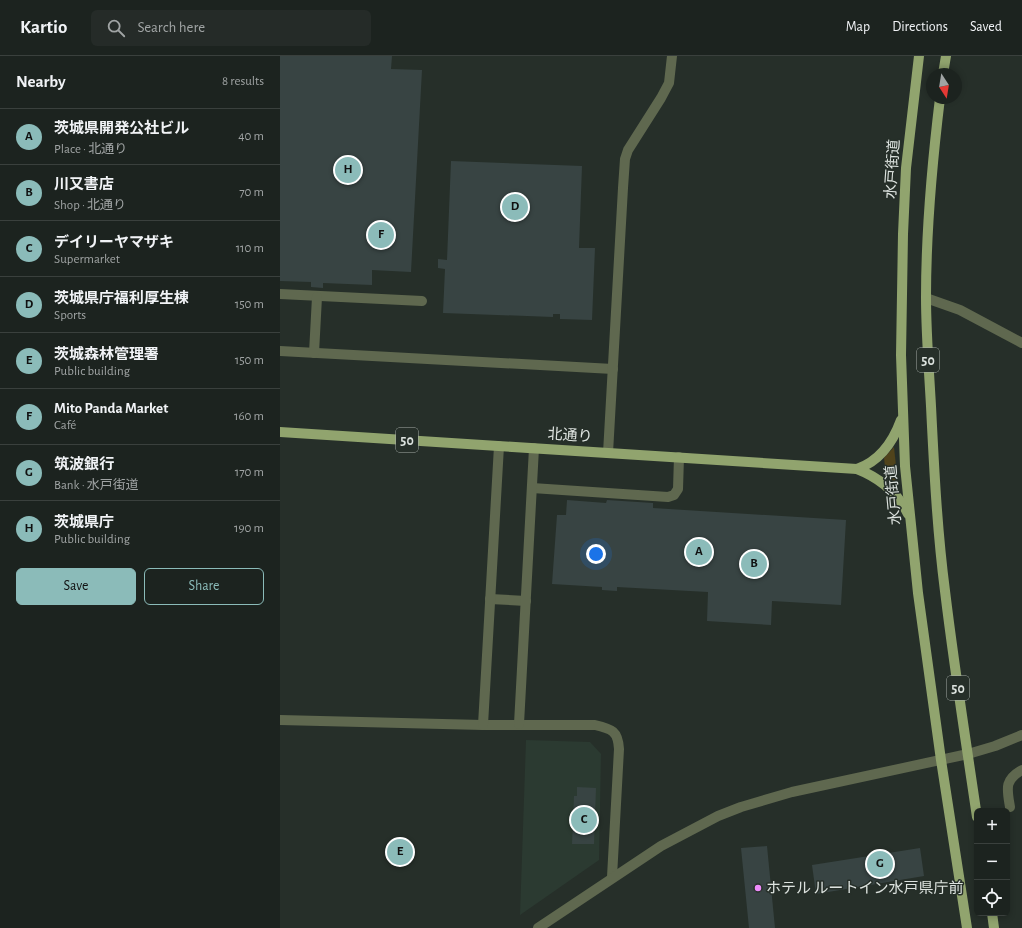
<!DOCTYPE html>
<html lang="en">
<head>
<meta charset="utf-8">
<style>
  :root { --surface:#1c231f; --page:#252b28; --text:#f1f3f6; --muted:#a0a4a4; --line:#3a403d; --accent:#8bbbb9 }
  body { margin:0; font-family:"Alegreya Sans","Noto Sans JP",sans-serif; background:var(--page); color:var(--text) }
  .controls { position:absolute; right:12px; bottom:12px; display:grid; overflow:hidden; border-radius:6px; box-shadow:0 2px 6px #0003 }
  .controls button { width:36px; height:36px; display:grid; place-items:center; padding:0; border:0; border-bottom:1px solid var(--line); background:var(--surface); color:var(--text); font:20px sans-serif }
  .compass { position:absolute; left:646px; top:12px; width:36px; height:36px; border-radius:50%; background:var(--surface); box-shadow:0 2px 6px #0003; rotate:168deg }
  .you { position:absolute; left:316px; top:498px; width:14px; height:14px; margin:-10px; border:3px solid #fff; border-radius:50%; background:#1a73e8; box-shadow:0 0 0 6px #1a73e833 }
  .badge { display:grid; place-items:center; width:26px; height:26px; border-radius:50%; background:var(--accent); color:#111; font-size:13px; font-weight:700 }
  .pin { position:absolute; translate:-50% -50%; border:2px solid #fff; box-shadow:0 1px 4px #0006 }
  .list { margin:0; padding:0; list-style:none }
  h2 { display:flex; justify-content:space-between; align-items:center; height:52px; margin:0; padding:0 16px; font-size:17px }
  h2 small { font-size:13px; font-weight:400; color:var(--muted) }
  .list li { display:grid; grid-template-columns:26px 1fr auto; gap:12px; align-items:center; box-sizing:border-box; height:56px; padding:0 16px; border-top:1px solid var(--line) }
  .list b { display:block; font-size:15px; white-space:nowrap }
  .list p { margin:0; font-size:13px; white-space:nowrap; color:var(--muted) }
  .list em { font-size:13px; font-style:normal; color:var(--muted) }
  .actions { display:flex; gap:8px; padding:12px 16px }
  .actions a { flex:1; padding:9px 0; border:1px solid var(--accent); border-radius:6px; text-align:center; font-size:14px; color:var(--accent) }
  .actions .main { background:var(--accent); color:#111 }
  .icon { flex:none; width:22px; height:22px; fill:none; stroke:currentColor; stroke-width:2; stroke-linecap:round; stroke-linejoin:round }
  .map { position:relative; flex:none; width:742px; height:872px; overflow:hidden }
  header { display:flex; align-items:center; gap:24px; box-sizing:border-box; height:56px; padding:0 20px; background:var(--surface); border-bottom:1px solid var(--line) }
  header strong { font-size:19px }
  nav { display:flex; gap:22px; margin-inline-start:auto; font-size:14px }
  .search { width:280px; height:36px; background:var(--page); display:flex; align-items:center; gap:10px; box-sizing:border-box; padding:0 14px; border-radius:6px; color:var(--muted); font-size:15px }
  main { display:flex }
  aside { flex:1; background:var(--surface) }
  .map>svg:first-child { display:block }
</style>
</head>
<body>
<header>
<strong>Kartio</strong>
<div class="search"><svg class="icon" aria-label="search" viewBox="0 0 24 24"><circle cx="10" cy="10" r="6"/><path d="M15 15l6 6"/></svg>Search here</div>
<nav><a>Map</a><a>Directions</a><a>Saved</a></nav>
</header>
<main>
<aside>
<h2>Nearby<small>8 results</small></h2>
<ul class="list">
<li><span class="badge">A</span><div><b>茨城県開発公社ビル</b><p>Place · 北通り</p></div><em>40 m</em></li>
<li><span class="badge">B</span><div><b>川又書店</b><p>Shop · 北通り</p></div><em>70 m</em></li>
<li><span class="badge">C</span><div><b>デイリーヤマザキ</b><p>Supermarket</p></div><em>110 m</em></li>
<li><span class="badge">D</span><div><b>茨城県庁福利厚生棟</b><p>Sports</p></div><em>150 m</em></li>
<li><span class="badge">E</span><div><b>茨城森林管理署</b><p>Public building</p></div><em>150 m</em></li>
<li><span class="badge">F</span><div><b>Mito Panda Market</b><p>Café</p></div><em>160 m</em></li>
<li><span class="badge">G</span><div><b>筑波銀行</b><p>Bank · 水戸街道</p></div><em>170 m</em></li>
<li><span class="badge">H</span><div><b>茨城県庁</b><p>Public building</p></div><em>190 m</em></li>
</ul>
<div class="actions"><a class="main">Save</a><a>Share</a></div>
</aside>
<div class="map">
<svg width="742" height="872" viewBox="0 0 742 872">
  <rect width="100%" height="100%" fill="#262f29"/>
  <path fill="#2b3a31" d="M 246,684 L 310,686 L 321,698 L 319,804 L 240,859 Z"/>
  <path fill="#50431b" d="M 614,391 L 618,429 L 606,419 L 604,402 Z"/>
  <g fill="#384443">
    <path d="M 0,0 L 112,0 L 111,13 L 142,14 L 131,216 L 92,214 L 92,229 L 43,227 L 43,232 L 31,231 L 31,226 L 0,225 Z"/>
    <path d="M 171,105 L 302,110 L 299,192 L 315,192 L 312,264 L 280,263 L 280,258 L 273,258 L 273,261 L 163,257 L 165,213 L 158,212 L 158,203 L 167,204 Z"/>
    <path d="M 287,444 L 326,447 L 327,444 L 373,447 L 373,452 L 566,464 L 561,549 L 492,545 L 491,569 L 427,565 L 428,536 L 337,531 L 337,535 L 322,534 L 322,531 L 272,528 L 277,459 L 286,459 Z"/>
    <path d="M 297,731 L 316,732 L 314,788 L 292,788 L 294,740 L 297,740 Z"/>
    <path d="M 487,790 L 495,872 L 469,872 L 461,792 Z"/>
    <path d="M 640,792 L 644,820 L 536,838 L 532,809 Z"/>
  </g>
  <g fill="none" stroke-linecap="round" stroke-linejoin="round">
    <g stroke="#5f684f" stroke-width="10">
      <path d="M 0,238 L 142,245"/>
      <path d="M 646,242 L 680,254 L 742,287"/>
      <path d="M 0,295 L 333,313"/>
      <path d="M 34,297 L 37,241"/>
      <path d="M 328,397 L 343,132 L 345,103 L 348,94 L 381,42 L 389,27 L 392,0"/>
      <path d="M 252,432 L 388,441 L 394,439 L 398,433 L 399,401"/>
      <path d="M 210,543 L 246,545"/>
      <path d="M 0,664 L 203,669 L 315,669 C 332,673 338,675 339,693 L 332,821"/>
      <path d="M 239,668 L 254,392"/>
      <path d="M 203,669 L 219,390"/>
      <path d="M 730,751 C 727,733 724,724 742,714"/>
      <path d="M 258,872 L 381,790 L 438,760 L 461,751 L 512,736 L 688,698 L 715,690 L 742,679"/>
    </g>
    <g stroke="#91a46e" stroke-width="10">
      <path d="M 639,0 L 626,112 L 623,178 L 621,299 L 625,410 L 638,537 L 661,704 L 687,872"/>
      <path d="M 663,18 L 666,0"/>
      <path d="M 660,42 C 652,108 646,175 646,241 C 646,277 649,314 651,350 C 654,411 657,473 665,535 C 674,610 686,686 697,761"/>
      <path d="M 0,376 L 577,413 C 600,422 617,436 628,458"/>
      <path d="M 577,413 C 600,405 613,386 621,364"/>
      <path d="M 712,857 L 714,872"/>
    </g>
  </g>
  <circle fill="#ed8cfa" stroke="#262f29" stroke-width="1.5" cx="478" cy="832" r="4"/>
  <g text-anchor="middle" stroke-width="3" stroke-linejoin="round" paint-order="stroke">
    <g fill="#262f29" stroke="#a6ada8" stroke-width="1">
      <rect x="637" y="292" width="22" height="24" rx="3"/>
      <rect x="116" y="372" width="22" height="24" rx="3"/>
      <rect x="667" y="620" width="22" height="24" rx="3"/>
    </g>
    <g font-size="14" font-weight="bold" fill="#dde3df">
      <text x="648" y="309">50</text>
      <text x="127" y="389">50</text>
      <text x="678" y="637">50</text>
    </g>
    <g font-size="15" fill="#dde3df" stroke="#262f29">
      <text transform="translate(612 113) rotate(-86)" y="5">水戸街道</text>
      <text transform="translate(290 379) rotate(4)" y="5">北通り</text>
      <text transform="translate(613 439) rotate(-95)" y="5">水戸街道</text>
    </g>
    <g font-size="15" fill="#dde3df" stroke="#262f29" text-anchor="start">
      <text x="486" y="837">ホテル ルートイン水戸県庁前</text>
    </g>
  </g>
</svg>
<div class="controls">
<button>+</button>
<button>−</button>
<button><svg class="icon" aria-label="locate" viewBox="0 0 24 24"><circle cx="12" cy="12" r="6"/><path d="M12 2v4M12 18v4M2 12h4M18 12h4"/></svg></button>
</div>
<svg class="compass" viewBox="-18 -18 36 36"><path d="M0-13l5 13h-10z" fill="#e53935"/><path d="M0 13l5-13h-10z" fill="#a0a4a4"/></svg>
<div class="you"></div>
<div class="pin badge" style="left:419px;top:496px">A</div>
<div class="pin badge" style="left:474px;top:508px">B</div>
<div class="pin badge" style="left:304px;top:764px">C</div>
<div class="pin badge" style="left:235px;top:151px">D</div>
<div class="pin badge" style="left:120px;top:796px">E</div>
<div class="pin badge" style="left:101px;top:179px">F</div>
<div class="pin badge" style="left:600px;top:808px">G</div>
<div class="pin badge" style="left:68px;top:114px">H</div>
</div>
</main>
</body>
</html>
